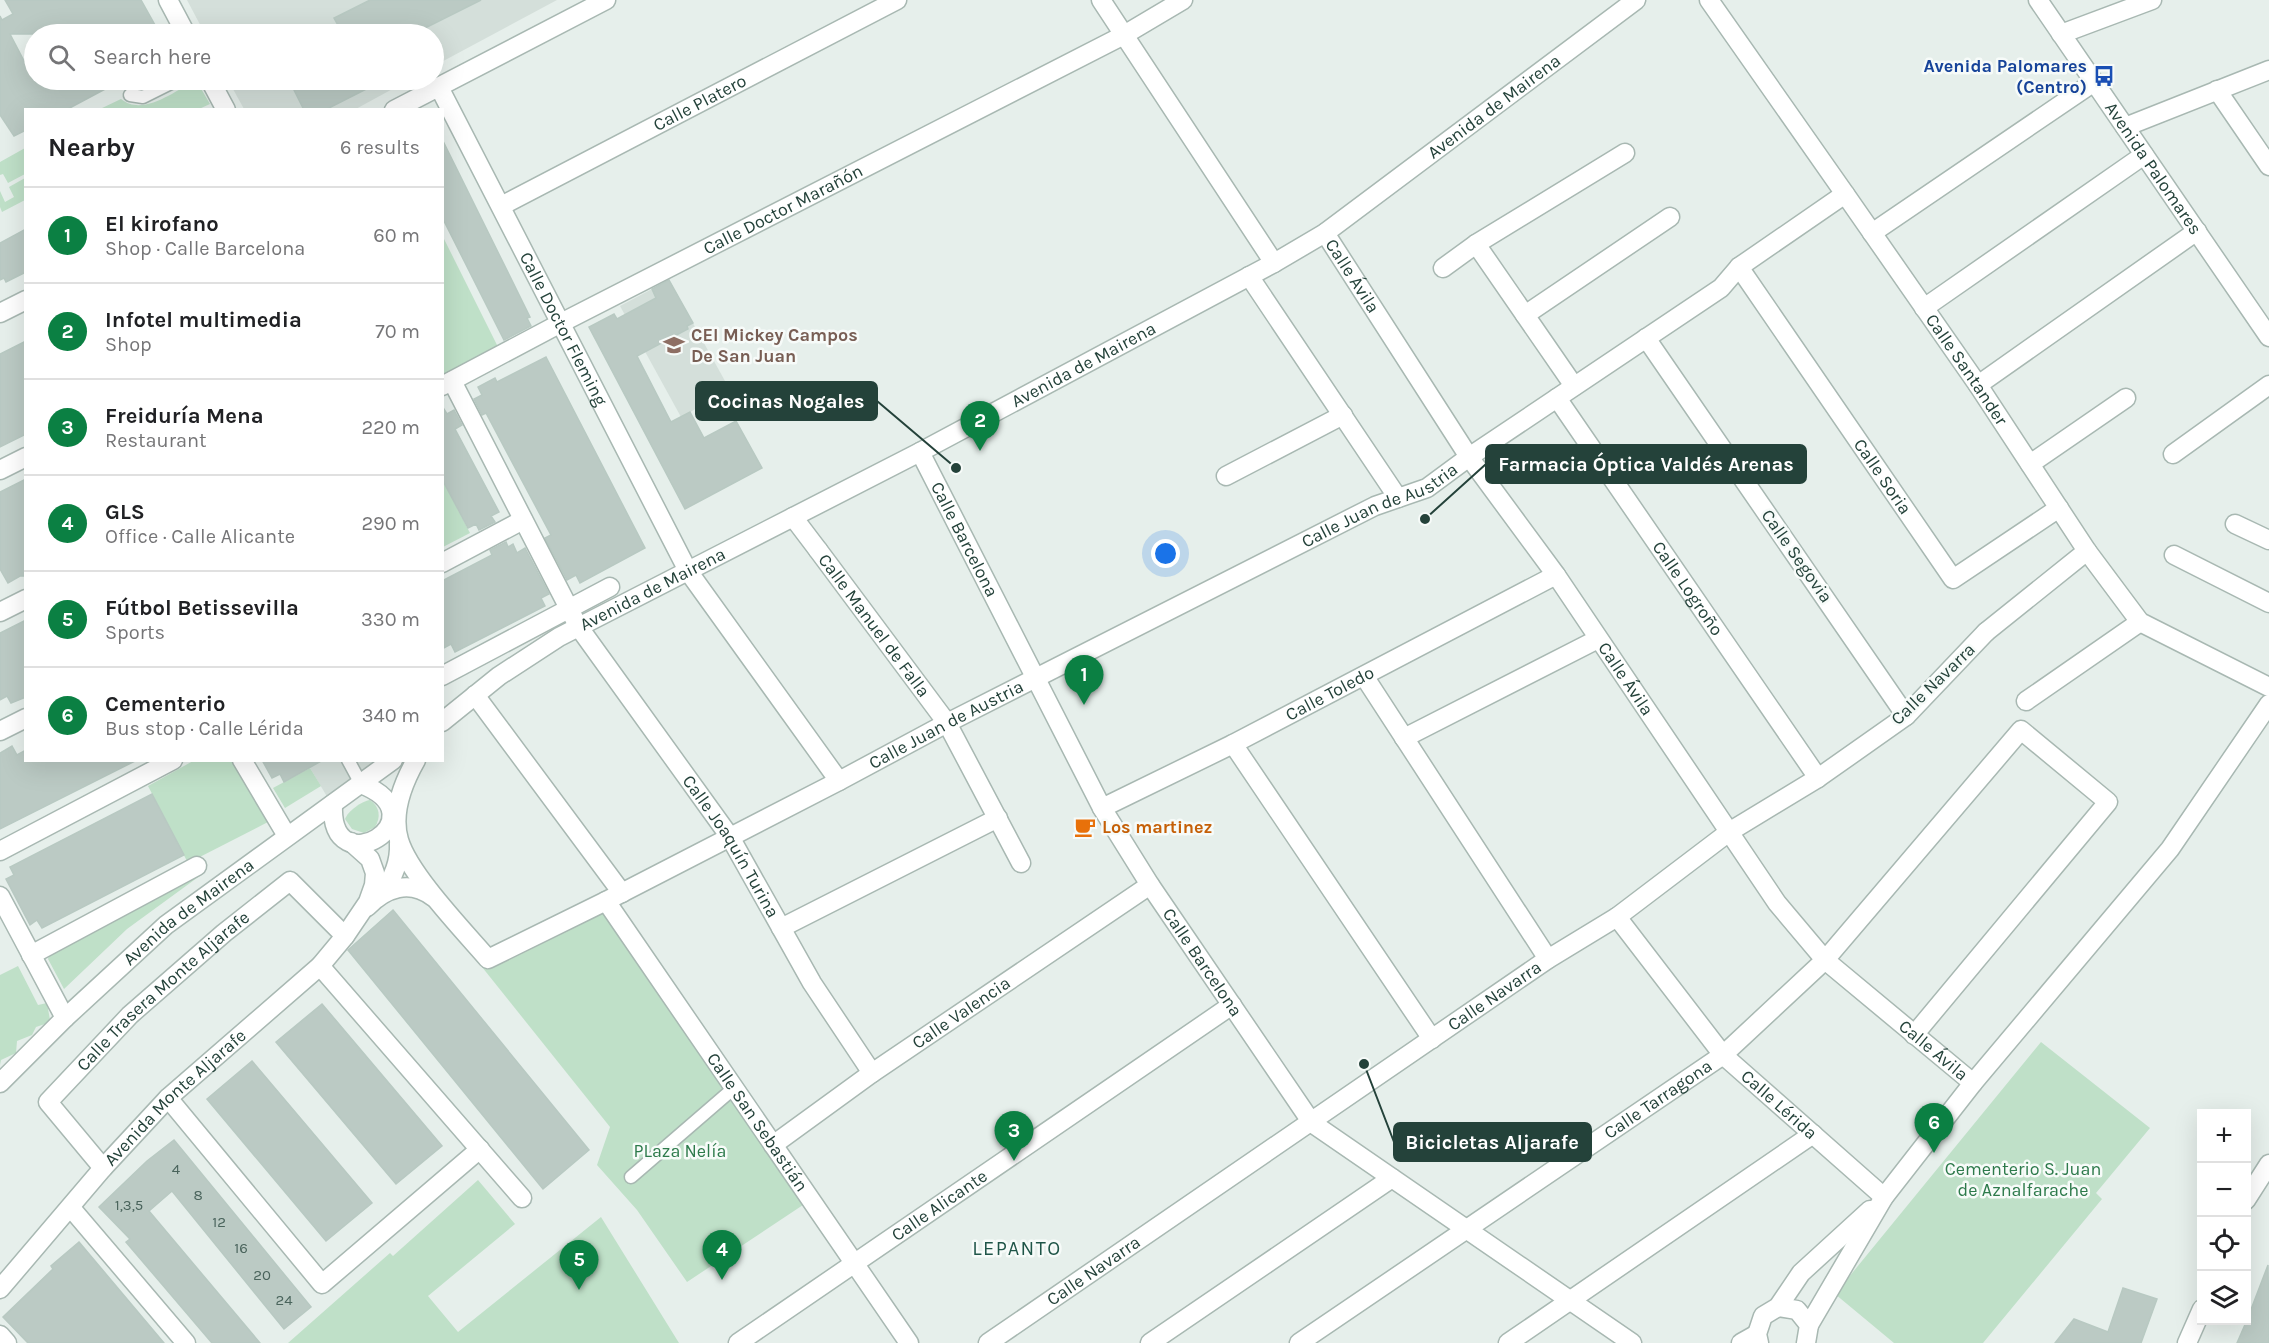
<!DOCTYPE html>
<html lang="en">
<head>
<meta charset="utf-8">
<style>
  :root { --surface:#fff; --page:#f2f2f2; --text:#202124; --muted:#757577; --line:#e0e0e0; --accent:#0b8043 }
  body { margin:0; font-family:Karla,sans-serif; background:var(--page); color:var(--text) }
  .controls { position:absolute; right:18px; bottom:18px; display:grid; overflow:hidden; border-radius:0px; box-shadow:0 6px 24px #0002 }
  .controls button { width:54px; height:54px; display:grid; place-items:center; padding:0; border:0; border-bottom:2px solid var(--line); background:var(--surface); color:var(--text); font:30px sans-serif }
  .you { position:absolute; left:1166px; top:554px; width:21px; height:21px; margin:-15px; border:4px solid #fff; border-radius:50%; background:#1a73e8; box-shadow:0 0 0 9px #1a73e833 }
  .badge { display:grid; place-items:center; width:39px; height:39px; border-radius:50%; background:var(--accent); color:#fff; font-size:20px; font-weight:700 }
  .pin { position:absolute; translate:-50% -50px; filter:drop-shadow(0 2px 3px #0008) }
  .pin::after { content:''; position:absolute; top:32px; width:21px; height:18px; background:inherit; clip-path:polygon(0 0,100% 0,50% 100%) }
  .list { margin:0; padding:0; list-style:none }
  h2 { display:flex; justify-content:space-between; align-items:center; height:78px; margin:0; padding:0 24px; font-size:26px }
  h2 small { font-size:20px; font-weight:400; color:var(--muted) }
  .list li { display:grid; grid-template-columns:39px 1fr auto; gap:18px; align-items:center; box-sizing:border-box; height:96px; padding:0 24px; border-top:2px solid var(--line) }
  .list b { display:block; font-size:22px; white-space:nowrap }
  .list p { margin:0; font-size:20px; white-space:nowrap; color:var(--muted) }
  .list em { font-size:20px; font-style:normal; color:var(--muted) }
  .icon { flex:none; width:33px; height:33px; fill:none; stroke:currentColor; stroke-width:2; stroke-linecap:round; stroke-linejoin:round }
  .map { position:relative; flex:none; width:2269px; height:1343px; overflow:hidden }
  .search { position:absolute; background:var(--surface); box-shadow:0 6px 24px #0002; left:24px; top:24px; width:420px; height:66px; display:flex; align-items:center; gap:15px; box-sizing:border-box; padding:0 21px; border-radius:33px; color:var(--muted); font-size:22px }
  .panel { position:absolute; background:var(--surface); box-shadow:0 6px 24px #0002; left:24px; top:108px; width:420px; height:654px; border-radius:0px }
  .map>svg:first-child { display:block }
</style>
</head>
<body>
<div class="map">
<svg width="2269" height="1343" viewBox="0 0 2269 1343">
  <rect width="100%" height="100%" fill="#e6efeb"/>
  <g fill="#d4dfda">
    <path d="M 187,0 L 557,0 L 434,66 L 434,34 L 205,34 Z"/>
    <path d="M 228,80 L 409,80 L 354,110 L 244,109 Z"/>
    <path d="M 669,280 L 730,390 L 681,417 L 620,306 Z"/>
    <path d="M 389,760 L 332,805 L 306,761 Z"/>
  </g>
  <g fill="#bfe0c8">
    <path d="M 196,80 L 210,104 L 199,109 L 100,109 L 121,99 C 143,117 175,91 196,80 Z"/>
    <path d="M 25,148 L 25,174 L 8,183 L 3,174 L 0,175 L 0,162 Z"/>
    <path d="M 25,178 L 25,200 L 2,212 L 0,207 L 0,191 L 5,202 L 14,197 L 9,187 Z"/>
    <path d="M 442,235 L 502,355 L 442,386 Z"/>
    <path d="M 442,479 L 470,533 L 443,547 L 442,547 Z"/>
    <path d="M 193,761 L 234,761 L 268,822 L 188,863 L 148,786 Z"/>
    <path d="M 310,768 L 321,786 L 285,808 L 273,788 Z"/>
    <path d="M 370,800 C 380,807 381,817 375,827 L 364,833 L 352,829 L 345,819 C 348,811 362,801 370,800 Z"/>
    <path d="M 200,872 L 201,875 L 127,929 L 64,989 L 48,959 L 49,956 Z"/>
    <path d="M 602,911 L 803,1205 L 687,1282 L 637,1210 L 597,1165 L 610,1127 L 482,967 Z"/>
    <path d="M 18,966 L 38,1005 L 47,1003 L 50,1020 L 48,1023 L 36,1027 L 32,1035 L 17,1041 L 16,1053 L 1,1060 L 0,1065 L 0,975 Z"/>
    <path d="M 2041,1042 L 2150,1128 L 2096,1193 L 2102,1199 L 1983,1343 L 1894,1343 L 1835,1294 Z"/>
    <path d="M 478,1180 L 515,1224 L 428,1296 L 458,1332 L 601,1217 L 679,1343 L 288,1343 L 390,1253 L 393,1256 Z"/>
  </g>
  <g fill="#bbcac4" stroke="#b8c9c2" stroke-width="1.5">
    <path d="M 5,0 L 141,0 L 160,34 L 10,34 L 34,80 L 122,80 L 66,110 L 26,110 L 26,130 L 14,136 L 0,115 L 0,16 L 2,20 L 13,14 Z"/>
    <path d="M 370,0 L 481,0 L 423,29 L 425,34 L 343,34 L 334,18 Z"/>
    <path d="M 289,80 L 384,80 L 325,110 L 304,110 Z"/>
    <path d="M 442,139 L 530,317 L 527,318 L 531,326 L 504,340 L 442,217 Z"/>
    <path d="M 26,229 L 26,272 L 6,282 L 4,278 L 0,280 L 0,243 Z"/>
    <path d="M 669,280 L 693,323 L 687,326 L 688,329 L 637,356 L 671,422 L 690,412 L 704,438 L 736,421 L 762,468 L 685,509 L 589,327 L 614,314 L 617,319 L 656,298 L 652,289 Z"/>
    <path d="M 26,341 L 26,434 L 0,447 L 0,354 Z"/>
    <path d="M 546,357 L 645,548 L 580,583 L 576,575 L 567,580 L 545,538 L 551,535 L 486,413 L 482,415 L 474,399 L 482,395 L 478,387 L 495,378 L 497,382 Z"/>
    <path d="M 442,406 L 447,414 L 454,410 L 462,425 L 455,429 L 499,512 L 491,516 L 495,522 L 479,530 L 476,524 L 468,528 L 442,479 Z"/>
    <path d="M 26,479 L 26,576 L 20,576 L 8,583 L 0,569 L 0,492 Z"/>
    <path d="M 506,542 L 508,547 L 513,544 L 517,553 L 525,548 L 549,594 L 541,598 L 545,606 L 455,652 L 451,644 L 442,649 L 442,581 L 492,555 L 490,550 Z"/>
    <path d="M 26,620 L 26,697 L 11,703 L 7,696 L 0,700 L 0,633 Z"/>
    <path d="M 12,746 L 17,755 L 26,750 L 26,760 L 137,760 L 0,829 L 0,753 Z"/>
    <path d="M 262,760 L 323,760 L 284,782 L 280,774 L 272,778 Z"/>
    <path d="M 152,794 L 184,855 L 42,928 L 37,920 L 30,925 L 6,879 L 14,875 L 10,867 Z"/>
    <path d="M 393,910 L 589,1150 L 543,1189 L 348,950 Z"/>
    <path d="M 322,1004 L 442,1146 L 396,1184 L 276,1042 Z"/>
    <path d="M 252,1061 L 372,1203 L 326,1241 L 207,1099 Z"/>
    <path d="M 174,1140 L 311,1307 L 284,1329 L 172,1191 L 149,1211 L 260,1343 L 212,1343 L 126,1242 L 130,1239 L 99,1207 L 147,1161 Z"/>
    <path d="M 79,1242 L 164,1343 L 28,1343 L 3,1317 L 53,1269 L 51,1266 Z"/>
    <path d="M 2268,1265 L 2269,1343 L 2237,1343 L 2247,1320 Z"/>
    <path d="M 2123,1288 L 2157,1299 L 2141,1343 L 2055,1343 L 2074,1319 L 2108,1332 Z"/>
  </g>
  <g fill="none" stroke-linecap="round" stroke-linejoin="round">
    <defs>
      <g id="service">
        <path d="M 130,95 L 143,97 L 177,80"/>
        <path d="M 348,760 L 361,784"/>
        <path d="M 631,1177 L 734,1088"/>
      </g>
      <g id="pedestrian">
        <path d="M 1709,0 L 1845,194"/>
        <path d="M 2217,90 L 2269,166"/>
        <path d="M 1872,233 L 2094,82"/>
        <path d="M 1525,315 L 1670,217"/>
        <path d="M 2030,464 L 2126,398"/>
        <path d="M 793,517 L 818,550"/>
        <path d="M 2174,555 L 2269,603"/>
        <path d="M 1906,716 L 1986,632"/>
      </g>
      <g id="minor">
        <path d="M 168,0 L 186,34"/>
        <path d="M 1101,0 L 1274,263"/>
        <path d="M 2061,34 L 2152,0"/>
        <path d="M 210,80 L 226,110"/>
        <path id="s1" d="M 439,87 L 688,571 L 839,781"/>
        <path d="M 394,110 L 606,0"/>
        <path d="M 2125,127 L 2269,70"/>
        <path id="s2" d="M 501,206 L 897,0"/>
        <path id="s3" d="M 1325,233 L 1469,457 L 1556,575 L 1777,903 L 1825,960 L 1973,1083"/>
        <path d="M 1476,244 L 1574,386"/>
        <path id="s4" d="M 1739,267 L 1953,579 L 2059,508"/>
        <path d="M 1443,268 L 1476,244 L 1625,153"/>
        <path d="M 1249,276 L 1398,498"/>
        <path d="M 1924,308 L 2144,155"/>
        <path d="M 0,313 L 26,300"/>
        <path id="s5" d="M 452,381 L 578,626 L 730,837 L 812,983 L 872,1073"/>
        <path d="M 1978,385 L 2197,231"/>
        <path id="s6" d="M 442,386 L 559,324 L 1124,35 L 1183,0"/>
        <path id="s7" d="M 1557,398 L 1818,778"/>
        <path id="s8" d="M 920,452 L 1102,808 L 1150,885 L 1312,1123 L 1632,1343"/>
        <path d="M 2173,454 L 2269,385"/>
        <path d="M 0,470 L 26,457"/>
        <path d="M 1226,476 L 1343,415"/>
        <path d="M 2235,524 L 2269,540"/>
        <path id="s9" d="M 818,550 L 947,723 L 1021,863"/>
        <path d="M 442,563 L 523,520"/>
        <path d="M 0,612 L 26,599"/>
        <path d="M 1986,632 L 2087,551"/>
        <path d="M 442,676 L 610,587"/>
        <path d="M 1364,676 L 1548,959"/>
        <path d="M 475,695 L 622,893"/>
        <path d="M 2026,701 L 2140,622"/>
        <path d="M 0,731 L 26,718"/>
        <path d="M 1404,738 L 1598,639"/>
        <path d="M 1233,744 L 1432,1039"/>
        <path d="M 242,760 L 287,836"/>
        <path id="s10" d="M 416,760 C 403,783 391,813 399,840 C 409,874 463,930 488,959 L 606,901 L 839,781 L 947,723 L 1375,506 L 1427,488 L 1469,457 L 1721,288 L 1739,267 L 1845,194 L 1978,385 L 2087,551 L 2140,622 L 2269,687"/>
        <path d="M 333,804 C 329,889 445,817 361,784"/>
        <path id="s11" d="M 1102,808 L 1233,744 L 1556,575"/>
        <path d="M 0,851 L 173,760"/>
        <path d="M 381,894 C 393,879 400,863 399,843"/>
        <path d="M 0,896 L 65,1018"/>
        <path id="s12" d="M 606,901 L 909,1343"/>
        <path d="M 367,907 C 385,888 410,879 433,897"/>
        <path id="s13" d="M 1617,917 L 1723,1055 L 1884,1197"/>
        <path d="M 781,928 L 998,818"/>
        <path d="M 31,955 L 197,866"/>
        <path d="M 320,966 L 522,1198"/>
        <path d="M 168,1098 L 322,1284 L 480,1149"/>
        <path id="s14" d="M 773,1145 L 872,1073 L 1150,885"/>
        <path id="s15" d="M 103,1168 L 48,1102 L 130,1015 L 224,933 L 290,881 L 345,936"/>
        <path d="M 2246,1200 L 2269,1164"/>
        <path d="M 71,1208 L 186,1343"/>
        <path id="s16" d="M 0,1289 L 103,1168 L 168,1098 L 320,966 L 345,936 L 368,902 L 374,885 L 375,873 L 370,859 L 351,842"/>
        <path d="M 0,1335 L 7,1343"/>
        <path id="s17" d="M 738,1343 L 1232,1005"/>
        <path id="s18" d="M 988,1343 L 1548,959 L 1617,917 L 1729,832 L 1818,778 L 1906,716 L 1646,338"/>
        <path d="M 1150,1343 L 1392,1178"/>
        <path id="s19" d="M 1299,1343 L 1723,1055 L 1825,960 L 2021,730 L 2108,802 L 1914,1035"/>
        <path d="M 1508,1343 L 1813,1134"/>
        <path d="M 1741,1343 L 1757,1334"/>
        <path d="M 2187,1343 L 2202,1309"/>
      </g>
      <g id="tertiary">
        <path id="s20" d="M 2038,0 L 2269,337"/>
        <path id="s21" d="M 442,722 L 499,676 L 559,637 L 920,452 L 1274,263 L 1325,233 L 1636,0"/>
        <path id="s22" d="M 0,1083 L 65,1018 L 166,925 L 393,760"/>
        <path d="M 1778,1307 L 1797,1310 L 1809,1325 L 1806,1343"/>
        <path d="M 1809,1325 L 1884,1197 L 1973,1083 L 2170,849 L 2269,704"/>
        <path d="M 1759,1343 L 1757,1334 L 1763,1316 L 1778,1307 L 1801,1273 L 1870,1210"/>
      </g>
    </defs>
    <use href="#service" stroke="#a8b8b2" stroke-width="15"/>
    <use href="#pedestrian" stroke="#a8b8b2" stroke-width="21"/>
    <use href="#minor" stroke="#a8b8b2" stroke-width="21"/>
    <use href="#tertiary" stroke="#a8b8b2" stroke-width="21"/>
    <use href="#service" stroke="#fff" stroke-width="12"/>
    <use href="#pedestrian" stroke="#fff" stroke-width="18"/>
    <use href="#minor" stroke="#fff" stroke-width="18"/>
    <use href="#tertiary" stroke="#fff" stroke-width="18"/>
  </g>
  <defs>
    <symbol id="bus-bare" viewBox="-9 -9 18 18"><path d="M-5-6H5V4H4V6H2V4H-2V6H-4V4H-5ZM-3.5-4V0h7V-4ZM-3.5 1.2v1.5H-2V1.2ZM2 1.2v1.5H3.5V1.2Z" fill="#1a4fb4" stroke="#f7fbf9" stroke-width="2.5" paint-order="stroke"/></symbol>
    <symbol id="school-bare" viewBox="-9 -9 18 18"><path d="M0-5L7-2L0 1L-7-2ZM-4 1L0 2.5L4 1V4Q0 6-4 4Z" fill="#8d6e63" stroke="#f7fbf9" stroke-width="2.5" paint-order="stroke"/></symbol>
    <symbol id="cafe-bare" viewBox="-9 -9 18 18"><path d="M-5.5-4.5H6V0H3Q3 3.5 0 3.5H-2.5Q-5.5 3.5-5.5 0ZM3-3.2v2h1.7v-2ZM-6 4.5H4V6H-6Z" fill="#e8710a" stroke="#f7fbf9" stroke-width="2.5" paint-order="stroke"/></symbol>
  </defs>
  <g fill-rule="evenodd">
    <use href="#bus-bare" x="2089" y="61" width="30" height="30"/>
    <use href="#school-bare" x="659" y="330" width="30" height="30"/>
    <use href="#cafe-bare" x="1070" y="812" width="30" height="30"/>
  </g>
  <g text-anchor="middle" stroke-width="5" stroke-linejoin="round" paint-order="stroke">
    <g font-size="15" fill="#4a645c">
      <text x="176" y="1174">4</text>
      <text x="198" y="1200">8</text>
      <text x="129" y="1210">1,3,5</text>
      <text x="219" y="1227">12</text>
      <text x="241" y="1253">16</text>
      <text x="262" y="1280">20</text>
      <text x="284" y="1305">24</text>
    </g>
    <g font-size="18" font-weight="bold" fill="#164399" stroke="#f7fbf9" text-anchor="end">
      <text x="2087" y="72">Avenida Palomares<tspan x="2087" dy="21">(Centro)</tspan></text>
    </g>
    <g font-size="18" fill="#24423a" stroke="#f7fbf9">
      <text dy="6" stroke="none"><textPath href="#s2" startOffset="224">Calle Platero</textPath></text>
      <text dy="6" stroke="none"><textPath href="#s21" startOffset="1222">Avenida de Mairena</textPath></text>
      <text dy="6" stroke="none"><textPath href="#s20" startOffset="204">Avenida Palomares</textPath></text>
      <text dy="6" stroke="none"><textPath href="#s6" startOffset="384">Calle Doctor Marañón</textPath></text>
      <text dy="6" stroke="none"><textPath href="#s3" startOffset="51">Calle Ávila</textPath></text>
      <text dy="6" stroke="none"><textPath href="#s1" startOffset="272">Calle Doctor Fleming</textPath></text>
      <text dy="6" stroke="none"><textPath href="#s21" startOffset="736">Avenida de Mairena</textPath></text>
      <text dy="6" stroke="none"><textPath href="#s10" startOffset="2010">Calle Santander</textPath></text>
      <text dy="6" stroke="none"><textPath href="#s4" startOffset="254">Calle Soria</textPath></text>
      <text dy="6" stroke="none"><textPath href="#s10" startOffset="1234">Calle Juan de Austria</textPath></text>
      <text dy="6" stroke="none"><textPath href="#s8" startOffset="98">Calle Barcelona</textPath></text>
      <text transform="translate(1797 556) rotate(55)" y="6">Calle Segovia</text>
      <text dy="6" stroke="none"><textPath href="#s7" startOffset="231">Calle Logroño</textPath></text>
      <text dy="6" stroke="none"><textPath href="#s21" startOffset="250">Avenida de Mairena</textPath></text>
      <text dy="6" stroke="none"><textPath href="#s9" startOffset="94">Calle Manuel de Falla</textPath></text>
      <text dy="6" stroke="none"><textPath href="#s3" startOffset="538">Calle Ávila</textPath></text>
      <text transform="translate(1933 684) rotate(-44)" y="6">Calle Navarra</text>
      <text dy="6" stroke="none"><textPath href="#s11" startOffset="255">Calle Toledo</textPath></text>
      <text dy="6" stroke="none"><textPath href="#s10" startOffset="748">Calle Juan de Austria</textPath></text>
      <text dy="6" stroke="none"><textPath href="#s5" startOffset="544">Calle Joaquín Turina</textPath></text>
      <text dy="6" stroke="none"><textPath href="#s22" startOffset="255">Avenida de Mairena</textPath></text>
      <text dy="6" stroke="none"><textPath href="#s8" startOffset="584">Calle Barcelona</textPath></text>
      <text dy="6" stroke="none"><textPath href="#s15" startOffset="246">Calle Trasera Monte Aljarafe</textPath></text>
      <text dy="6" stroke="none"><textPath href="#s18" startOffset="614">Calle Navarra</textPath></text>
      <text dy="6" stroke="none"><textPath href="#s14" startOffset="230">Calle Valencia</textPath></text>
      <text dy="6" stroke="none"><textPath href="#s3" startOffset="1024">Calle Ávila</textPath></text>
      <text dy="6" stroke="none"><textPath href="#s16" startOffset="260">Avenida Monte Aljarafe</textPath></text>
      <text dy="6" stroke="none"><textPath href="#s19" startOffset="434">Calle Tarragona</textPath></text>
      <text dy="6" stroke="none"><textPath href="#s13" startOffset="249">Calle Lérida</textPath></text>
      <text dy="6" stroke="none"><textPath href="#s12" startOffset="268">Calle San Sebastián</textPath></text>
      <text dy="6" stroke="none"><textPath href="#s17" startOffset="244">Calle Alicante</textPath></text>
      <text dy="6" stroke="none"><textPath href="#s18" startOffset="128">Calle Navarra</textPath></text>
    </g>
    <g font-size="18" font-weight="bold" fill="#785e54" stroke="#f7fbf9" text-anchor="start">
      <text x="691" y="341">CEI Mickey Campos<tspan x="691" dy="21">De San Juan</tspan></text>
    </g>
    <g font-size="18" font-weight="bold" fill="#c56008" stroke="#f7fbf9" text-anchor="start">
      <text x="1102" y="833">Los martinez</text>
    </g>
    <g font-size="18" fill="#2d7a4b" stroke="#f7fbf9">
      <text x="680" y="1157">PLaza Nelía</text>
      <text x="2023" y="1175">Cementerio S. Juan<tspan x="2023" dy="21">de Aznalfarache</tspan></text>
    </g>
    <g font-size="20" letter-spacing="1.5" fill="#1f5548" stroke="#f7fbf9">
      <text x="1017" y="1255">LEPANTO</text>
    </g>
  </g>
  <path fill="none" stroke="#24423a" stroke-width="2" d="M956 468L877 401M1425 519L1486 464M1364 1064L1394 1142"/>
  <g fill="#24423a" stroke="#f7fbf9" stroke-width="2">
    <circle cx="956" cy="468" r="6"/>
    <circle cx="1425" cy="519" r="6"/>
    <circle cx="1364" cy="1064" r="6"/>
  </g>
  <g fill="#24423a" stroke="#24423a" stroke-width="2">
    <rect x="696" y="382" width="181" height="38" rx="6"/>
    <rect x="1486" y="445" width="320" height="38" rx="6"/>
    <rect x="1394" y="1123" width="197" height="38" rx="6"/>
  </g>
  <g font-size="20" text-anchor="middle" font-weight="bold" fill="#fff">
    <text x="786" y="408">Cocinas Nogales</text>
    <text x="1646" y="471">Farmacia Óptica Valdés Arenas</text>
    <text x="1492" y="1149">Bicicletas Aljarafe</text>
  </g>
</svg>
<div class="controls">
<button>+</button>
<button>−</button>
<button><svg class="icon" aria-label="locate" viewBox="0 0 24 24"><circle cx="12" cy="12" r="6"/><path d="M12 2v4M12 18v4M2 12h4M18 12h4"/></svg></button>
<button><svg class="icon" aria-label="layers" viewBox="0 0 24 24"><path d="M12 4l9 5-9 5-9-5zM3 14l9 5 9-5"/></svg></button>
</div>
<div class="you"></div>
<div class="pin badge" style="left:1084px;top:705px">1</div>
<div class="pin badge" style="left:980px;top:451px">2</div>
<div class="pin badge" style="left:1014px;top:1161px">3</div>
<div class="pin badge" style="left:722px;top:1280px">4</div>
<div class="pin badge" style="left:579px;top:1290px">5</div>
<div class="pin badge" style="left:1934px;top:1153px">6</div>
<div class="search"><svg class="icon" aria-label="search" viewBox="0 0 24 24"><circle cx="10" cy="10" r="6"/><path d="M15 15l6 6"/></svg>Search here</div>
<section class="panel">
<h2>Nearby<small>6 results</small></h2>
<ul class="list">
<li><span class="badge">1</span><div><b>El kirofano</b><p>Shop · Calle Barcelona</p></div><em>60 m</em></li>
<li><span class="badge">2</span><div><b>Infotel multimedia</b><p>Shop</p></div><em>70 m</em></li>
<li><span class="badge">3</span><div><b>Freiduría Mena</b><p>Restaurant</p></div><em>220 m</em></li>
<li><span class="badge">4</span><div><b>GLS</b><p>Office · Calle Alicante</p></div><em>290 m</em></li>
<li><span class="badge">5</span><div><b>Fútbol Betissevilla</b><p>Sports</p></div><em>330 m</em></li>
<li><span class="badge">6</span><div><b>Cementerio</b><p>Bus stop · Calle Lérida</p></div><em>340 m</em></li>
</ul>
</section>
</div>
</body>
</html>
